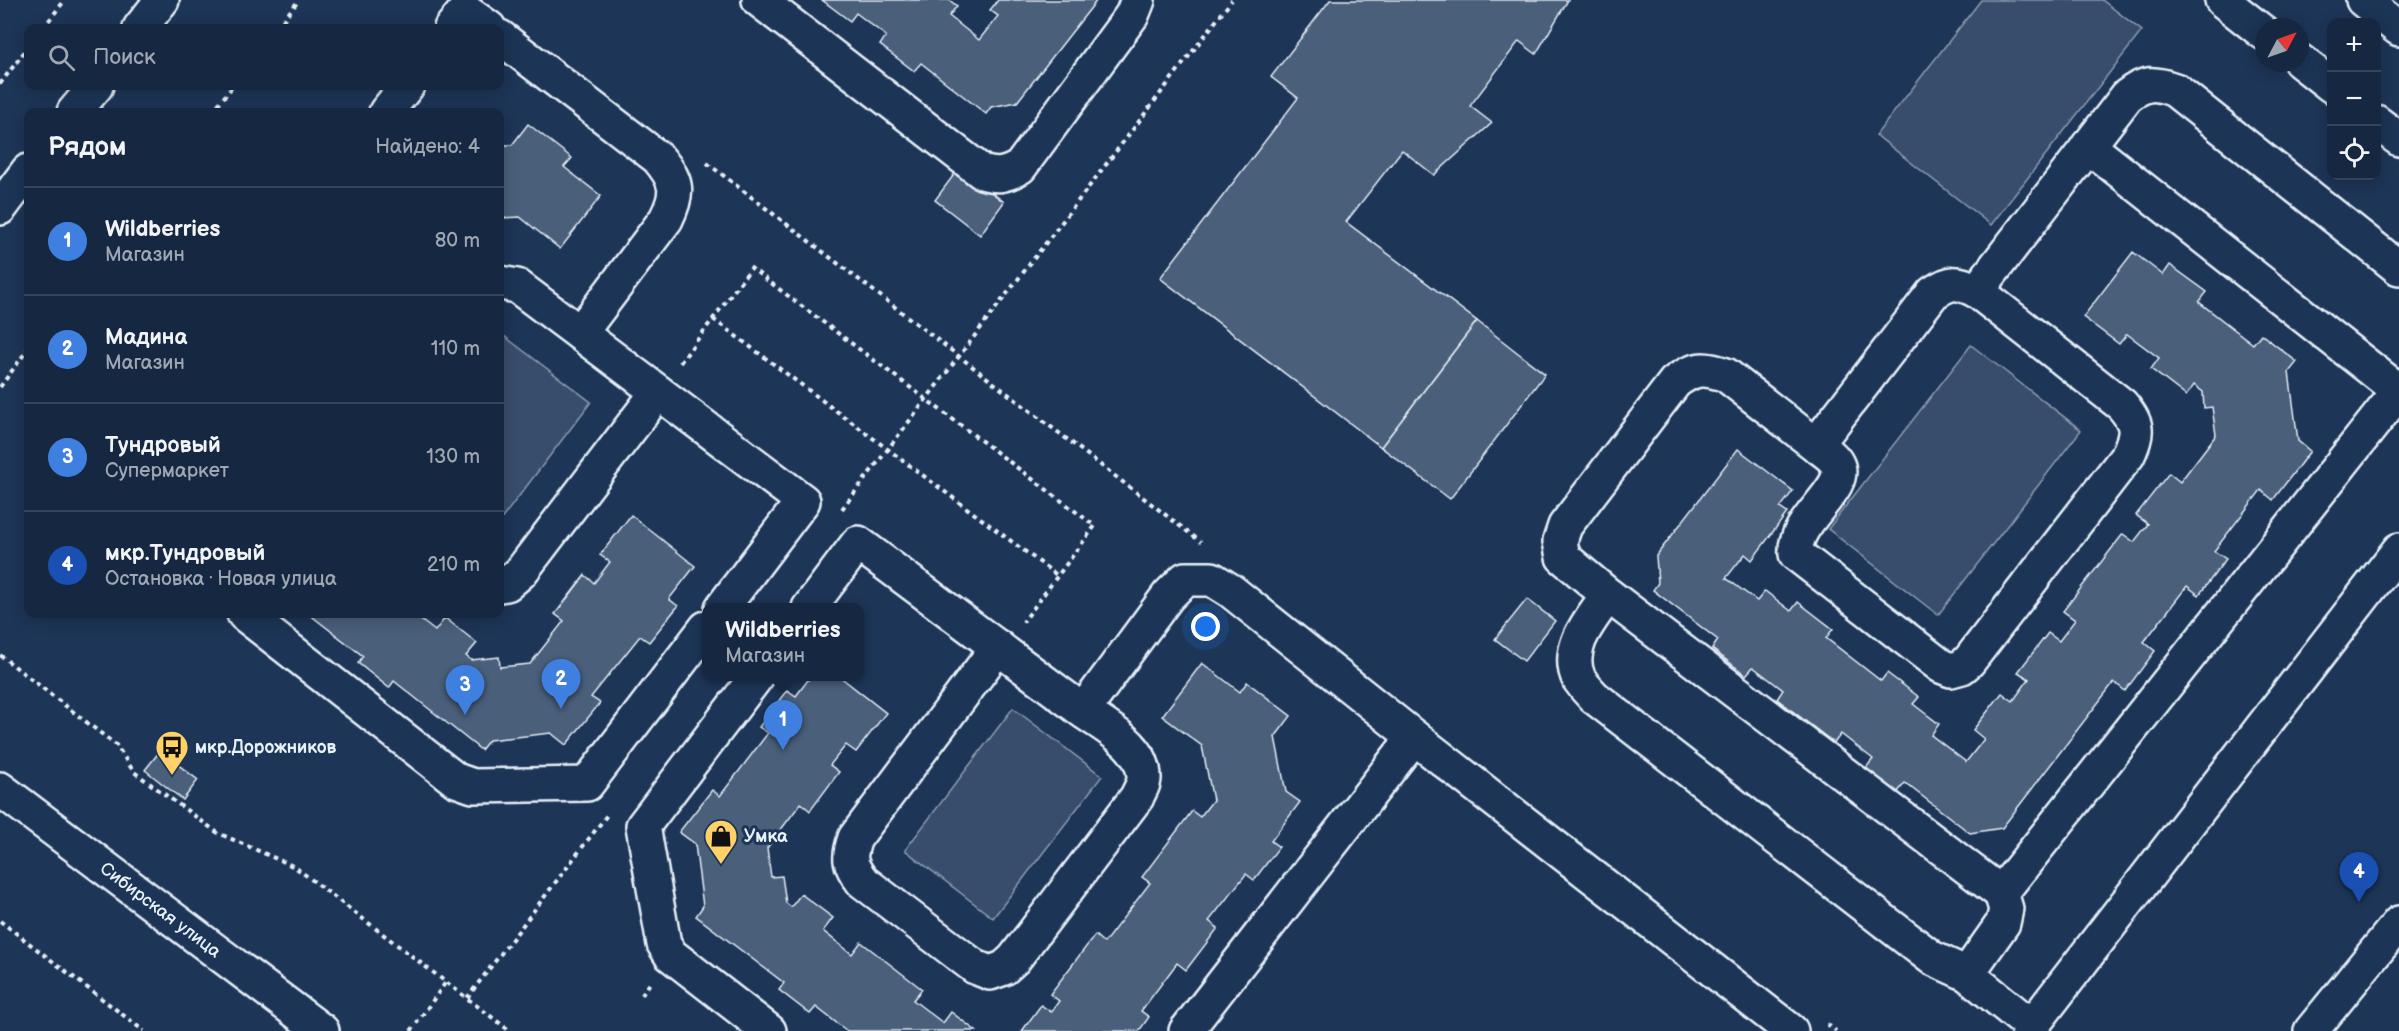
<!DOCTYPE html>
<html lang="ru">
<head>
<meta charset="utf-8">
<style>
  :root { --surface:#162841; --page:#23344c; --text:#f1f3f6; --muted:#9ea6b1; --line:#35445a; --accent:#ea580c }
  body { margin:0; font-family:"Balsamiq Sans",sans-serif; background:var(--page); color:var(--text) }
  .controls { position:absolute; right:18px; top:18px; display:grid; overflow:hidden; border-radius:12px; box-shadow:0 3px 15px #0003 }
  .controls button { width:54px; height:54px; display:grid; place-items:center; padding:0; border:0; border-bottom:2px solid var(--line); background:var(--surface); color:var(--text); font:30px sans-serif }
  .compass { position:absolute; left:2255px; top:18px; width:54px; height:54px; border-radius:50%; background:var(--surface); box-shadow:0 3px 15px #0003; rotate:49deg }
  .you { position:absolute; left:1206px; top:627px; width:21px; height:21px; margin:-15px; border:4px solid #fff; border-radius:50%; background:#1a73e8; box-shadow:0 0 0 9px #1a73e833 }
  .badge { display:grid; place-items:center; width:39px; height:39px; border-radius:50%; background:var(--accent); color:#fff; font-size:20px; font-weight:700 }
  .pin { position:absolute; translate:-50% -50px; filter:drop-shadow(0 2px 3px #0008) }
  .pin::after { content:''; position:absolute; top:32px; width:21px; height:18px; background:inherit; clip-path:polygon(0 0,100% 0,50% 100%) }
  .popup { position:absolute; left:702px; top:603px; width:162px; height:78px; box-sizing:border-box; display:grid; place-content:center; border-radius:12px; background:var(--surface); filter:drop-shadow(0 2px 4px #0005); font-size:20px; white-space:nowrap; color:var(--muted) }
  .popup b { font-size:22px; color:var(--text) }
  .popup::after { content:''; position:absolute; left:50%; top:100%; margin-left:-12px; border:12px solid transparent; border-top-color:var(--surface) }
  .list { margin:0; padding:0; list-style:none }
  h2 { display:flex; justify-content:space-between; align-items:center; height:78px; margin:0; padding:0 24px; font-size:26px }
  h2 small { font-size:20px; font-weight:400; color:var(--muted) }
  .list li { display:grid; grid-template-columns:39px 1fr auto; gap:18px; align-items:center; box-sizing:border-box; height:108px; padding:0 24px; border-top:2px solid var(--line) }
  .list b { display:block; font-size:22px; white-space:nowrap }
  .list p { margin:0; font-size:20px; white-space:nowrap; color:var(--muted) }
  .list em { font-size:20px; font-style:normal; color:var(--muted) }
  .icon { flex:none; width:33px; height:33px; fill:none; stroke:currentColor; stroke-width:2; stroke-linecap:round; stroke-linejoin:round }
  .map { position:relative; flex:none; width:2399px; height:1031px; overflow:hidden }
  .search { position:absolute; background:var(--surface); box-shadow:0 3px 15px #0003; left:24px; top:24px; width:480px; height:66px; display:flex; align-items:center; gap:15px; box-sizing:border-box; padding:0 21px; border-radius:12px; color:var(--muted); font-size:22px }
  .panel { position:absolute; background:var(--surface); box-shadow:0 3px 15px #0003; left:24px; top:108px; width:480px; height:510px; border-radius:12px }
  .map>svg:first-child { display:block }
</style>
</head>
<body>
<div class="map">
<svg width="2399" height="1031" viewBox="0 0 2399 1031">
  <rect width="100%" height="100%" fill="#1d3557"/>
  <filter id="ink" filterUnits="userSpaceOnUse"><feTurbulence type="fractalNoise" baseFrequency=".0167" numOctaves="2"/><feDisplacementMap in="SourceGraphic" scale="12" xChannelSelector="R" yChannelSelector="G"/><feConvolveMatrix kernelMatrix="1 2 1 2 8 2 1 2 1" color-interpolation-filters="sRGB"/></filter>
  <g filter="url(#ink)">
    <g fill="#374d6c" stroke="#909fb2" stroke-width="1.5">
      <path d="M 1981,0 L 2102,0 L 2142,31 L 1991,225 L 1876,135 Z"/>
      <path d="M 504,336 L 591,402 L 500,521 L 500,341 Z"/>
      <path d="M 1971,345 L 2081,430 L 1938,615 L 1828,529 Z"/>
      <path d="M 1013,708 L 1102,776 L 993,918 L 905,850 Z"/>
    </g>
    <g fill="#495e7a" stroke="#e8f1f8" stroke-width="1.5">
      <path d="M 822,0 L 949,0 L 957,6 L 949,16 L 979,40 L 998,16 L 990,10 L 998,0 L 1097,0 L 1017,102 L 991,107 L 986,114 L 921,63 L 914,71 L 880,45 L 886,36 L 856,13 L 850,21 Z"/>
      <path d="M 1330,0 L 1568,0 L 1536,54 L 1519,41 L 1470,106 L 1492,123 L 1434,175 L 1402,150 L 1346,222 L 1477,321 L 1381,447 L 1160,278 L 1298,98 L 1271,77 Z"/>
      <path d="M 528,124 L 572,158 L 564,167 L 601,196 L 560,249 L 520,217 L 500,218 L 500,145 L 512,145 Z"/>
      <path d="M 959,168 L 1004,202 L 980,235 L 935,200 Z"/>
      <path d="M 2133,252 L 2163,275 L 2170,265 L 2207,292 L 2199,302 L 2253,344 L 2261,334 L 2297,362 L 2289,372 L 2298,441 L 2310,451 L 2273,500 L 2261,490 L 2214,551 L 2226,559 L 2199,595 L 2187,586 L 2144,642 L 2155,651 L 2125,691 L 2114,682 L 2002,828 L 1970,833 L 1905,783 L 1897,793 L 1865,769 L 1873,759 L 1841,734 L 1834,743 L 1777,699 L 1783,690 L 1753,667 L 1746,675 L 1712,649 L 1718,640 L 1653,590 L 1658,583 L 1656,556 L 1738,449 L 1793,491 L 1780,508 L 1787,513 L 1752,560 L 1745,554 L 1726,578 L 1757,601 L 1765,591 L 1791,611 L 1798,602 L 1833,629 L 1826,638 L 1881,681 L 1887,673 L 1919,697 L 1913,704 L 1939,724 L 1931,735 L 1966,762 L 1984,739 L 1973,730 L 2002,693 L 2013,701 L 2029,679 L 2018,672 L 2048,633 L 2059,641 L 2075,620 L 2063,611 L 2123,534 L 2134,542 L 2148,524 L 2136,515 L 2169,473 L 2180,482 L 2216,435 L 2212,407 L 2204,408 L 2203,392 L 2194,385 L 2186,396 L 2151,369 L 2159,358 L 2127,334 L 2119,344 L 2083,317 Z"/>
      <path d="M 1477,321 L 1545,374 L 1450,499 L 1381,447 Z"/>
      <path d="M 631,515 L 695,566 L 669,599 L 678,606 L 649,642 L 640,636 L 591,697 L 600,703 L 566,745 L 551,733 L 489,740 L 481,750 L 394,681 L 389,688 L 358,663 L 363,656 L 309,614 L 413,614 L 435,631 L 445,618 L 477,643 L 466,656 L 471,660 L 499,657 L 500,667 L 530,664 L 564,621 L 555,614 L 585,575 L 594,583 L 610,562 L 600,555 Z"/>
      <path d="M 1527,599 L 1555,621 L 1524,661 L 1495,639 Z"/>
      <path d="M 1202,663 L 1240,692 L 1247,682 L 1291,716 L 1275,737 L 1286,792 L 1300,802 L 1271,841 L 1279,847 L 1254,880 L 1246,874 L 1209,921 L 1218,928 L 1186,970 L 1177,963 L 1141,1011 L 1149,1017 L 1139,1031 L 1022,1031 L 1041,1005 L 1051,1012 L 1059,1001 L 1050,994 L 1095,935 L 1104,943 L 1150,883 L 1142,877 L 1192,811 L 1200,817 L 1213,800 L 1202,746 L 1162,716 Z"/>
      <path d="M 811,676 L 839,676 L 886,713 L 856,752 L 846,745 L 830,765 L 839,772 L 810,811 L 801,803 L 767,848 L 771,877 L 782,876 L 786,903 L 791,907 L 801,894 L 833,918 L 823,931 L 852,954 L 861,942 L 922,989 L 913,1000 L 943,1023 L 951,1012 L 976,1031 L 847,1031 L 816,1007 L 810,1014 L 779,990 L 784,983 L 696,916 L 703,906 L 695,844 L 679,832 L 712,790 L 720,796 L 768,733 L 759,727 L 787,690 L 796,696 Z"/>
      <path d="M 160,751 L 198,780 L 183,800 L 145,770 Z"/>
    </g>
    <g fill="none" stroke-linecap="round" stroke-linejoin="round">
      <defs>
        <g id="minor">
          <path d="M 759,0 L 982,172 C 998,177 1006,175 1020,167 L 1132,15 L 1138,0"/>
          <path d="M 2222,0 L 2264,33"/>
          <path d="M 2363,0 L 2399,29"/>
          <path d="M 140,28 L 162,0"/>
          <path d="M 451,28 L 465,11 L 489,28"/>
          <path d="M 500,37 L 658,158 C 677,181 680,191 666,219 L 580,333"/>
          <path d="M 2300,61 L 2332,86"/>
          <path d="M 74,112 L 96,86"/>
          <path d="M 386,112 L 407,86"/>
          <path d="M 2376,122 L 2399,139"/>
          <path d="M 2088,146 L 2399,391"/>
          <path d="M 0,208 L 28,171"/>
          <path d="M 500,283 L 517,286 L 803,501 L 722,608"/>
          <path d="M 1977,291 L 2127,96 C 2145,82 2154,82 2175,90 L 2399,268"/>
          <path d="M 1816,445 L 1933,293 C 1951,281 1957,281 1977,291 L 2122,405 C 2139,425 2138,432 2128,455 L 1969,661 L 1962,667 L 1951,670 L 1941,666 L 1796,554 C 1792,520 1850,489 1837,464 C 1833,456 1823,450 1816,445 L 1726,375 C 1703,367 1694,368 1675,382 L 1565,526 L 1560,541 L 1563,557 L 1608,595 L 2001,893 L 2399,391"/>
          <path d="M 500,585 L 507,584 L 520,573 L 658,392"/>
          <path d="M 1608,595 C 1592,618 1564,648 1579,679 C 1583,685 1589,692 1594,697 L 1932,958 L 1967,974 L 2031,1026"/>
          <path d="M 809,608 L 858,543 L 1083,711"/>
          <path d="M 244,614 L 456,780 L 473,786 L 587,784 L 706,628"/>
          <path d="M 998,647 L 855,838 C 848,858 849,864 862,881 L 975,967 L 990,973 L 1004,968 L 1014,959 L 1137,797 C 1139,791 1144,785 1144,779 C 1145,746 1106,728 1083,711 L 1168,596 L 1185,579 L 1212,579 L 1231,591 L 1414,737 L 1791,1031"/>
          <path d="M 757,676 L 643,826 L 664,944 L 671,955 L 769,1031"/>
          <path d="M 1967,974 L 2003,923 L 2006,909 L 2001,893"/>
          <path d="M 1186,1031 L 1414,737"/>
          <path d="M 2028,1031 L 2399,550"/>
        </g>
        <g id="major">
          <path id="s1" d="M 0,789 L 322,1031"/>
          <path d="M 2311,1031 L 2399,923"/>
        </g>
      </defs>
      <use href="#minor" stroke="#e8f1f8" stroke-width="38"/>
      <use href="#major" stroke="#e8f1f8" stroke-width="38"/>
      <g stroke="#e8f1f8" stroke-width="4" stroke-dasharray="4.5 4.5" stroke-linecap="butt">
        <path d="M 43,28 L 65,0"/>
        <path d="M 277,28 L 299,0"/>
        <path d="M 0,84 L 28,47"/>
        <path d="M 212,112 L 233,86"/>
        <path d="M 707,163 L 1201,542"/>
        <path d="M 713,319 L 1058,576"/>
        <path d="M 680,363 L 751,268 L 1095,526 L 1023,622"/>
        <path d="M 0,387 L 28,349"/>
        <path d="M 842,509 L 1232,0"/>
        <path d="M 0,655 L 116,745 L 134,772 L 218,833 L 295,867 L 510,1031"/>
        <path d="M 0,921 L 144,1031"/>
        <path d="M 642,995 L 650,983"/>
        <path d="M 467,998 L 607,815"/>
        <path d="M 1827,1024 L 1836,1031"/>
        <path d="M 411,1031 L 446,982"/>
      </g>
      <use href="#minor" stroke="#1d3557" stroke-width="33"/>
      <use href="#major" stroke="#1d3557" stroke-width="33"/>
    </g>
  </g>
  <defs>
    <symbol id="bus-pin" viewBox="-11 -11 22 30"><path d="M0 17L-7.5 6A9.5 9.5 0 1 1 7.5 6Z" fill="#ffd166" stroke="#1d3557"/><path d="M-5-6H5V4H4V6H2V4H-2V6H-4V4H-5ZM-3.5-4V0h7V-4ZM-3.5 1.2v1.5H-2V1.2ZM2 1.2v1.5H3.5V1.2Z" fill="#111"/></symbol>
    <symbol id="shop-pin" viewBox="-11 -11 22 30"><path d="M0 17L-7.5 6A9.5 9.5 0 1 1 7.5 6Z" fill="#ffd166" stroke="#1d3557"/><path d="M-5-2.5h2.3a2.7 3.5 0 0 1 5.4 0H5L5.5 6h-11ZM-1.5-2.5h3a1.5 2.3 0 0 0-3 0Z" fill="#111"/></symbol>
  </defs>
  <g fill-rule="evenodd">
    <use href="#bus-pin" x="153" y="728" width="38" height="52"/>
    <use href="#shop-pin" x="702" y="817" width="38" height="52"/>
  </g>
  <g text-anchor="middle" stroke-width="6" stroke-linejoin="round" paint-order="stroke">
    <g font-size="18" font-weight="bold" fill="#e8f1f8" stroke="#1d3557" text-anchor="start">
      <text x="195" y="753">мкр.Дорожников</text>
      <text x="744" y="842">Умка</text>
    </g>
    <g font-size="18" fill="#e8f1f8" stroke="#1d3557">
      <text dy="6" stroke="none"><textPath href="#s1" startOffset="201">Сибирская улица</textPath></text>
    </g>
  </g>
</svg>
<div class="controls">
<button>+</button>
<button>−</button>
<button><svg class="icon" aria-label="locate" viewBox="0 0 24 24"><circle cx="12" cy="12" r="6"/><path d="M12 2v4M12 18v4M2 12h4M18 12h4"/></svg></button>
</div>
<svg class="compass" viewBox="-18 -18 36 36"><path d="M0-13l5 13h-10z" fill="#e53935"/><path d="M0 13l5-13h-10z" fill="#9ea6b1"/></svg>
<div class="you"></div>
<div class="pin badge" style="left:783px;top:750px;background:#3f7fe0">1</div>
<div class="popup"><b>Wildberries</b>Магазин</div>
<div class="pin badge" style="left:561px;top:709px;background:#3f7fe0">2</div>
<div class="pin badge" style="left:465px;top:715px;background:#3f7fe0">3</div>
<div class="pin badge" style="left:2359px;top:902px;background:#1a4fb4">4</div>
<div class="search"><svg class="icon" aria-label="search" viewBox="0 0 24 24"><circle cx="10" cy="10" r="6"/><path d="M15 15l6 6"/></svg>Поиск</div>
<section class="panel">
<h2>Рядом<small>Найдено: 4</small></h2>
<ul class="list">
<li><span class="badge" style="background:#3f7fe0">1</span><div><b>Wildberries</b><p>Магазин</p></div><em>80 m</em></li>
<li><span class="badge" style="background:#3f7fe0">2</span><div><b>Мадина</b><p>Магазин</p></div><em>110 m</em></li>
<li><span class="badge" style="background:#3f7fe0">3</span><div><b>Тундровый</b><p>Супермаркет</p></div><em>130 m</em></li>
<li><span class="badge" style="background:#1a4fb4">4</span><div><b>мкр.Тундровый</b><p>Остановка · Новая улица</p></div><em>210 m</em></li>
</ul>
</section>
</div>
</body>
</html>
